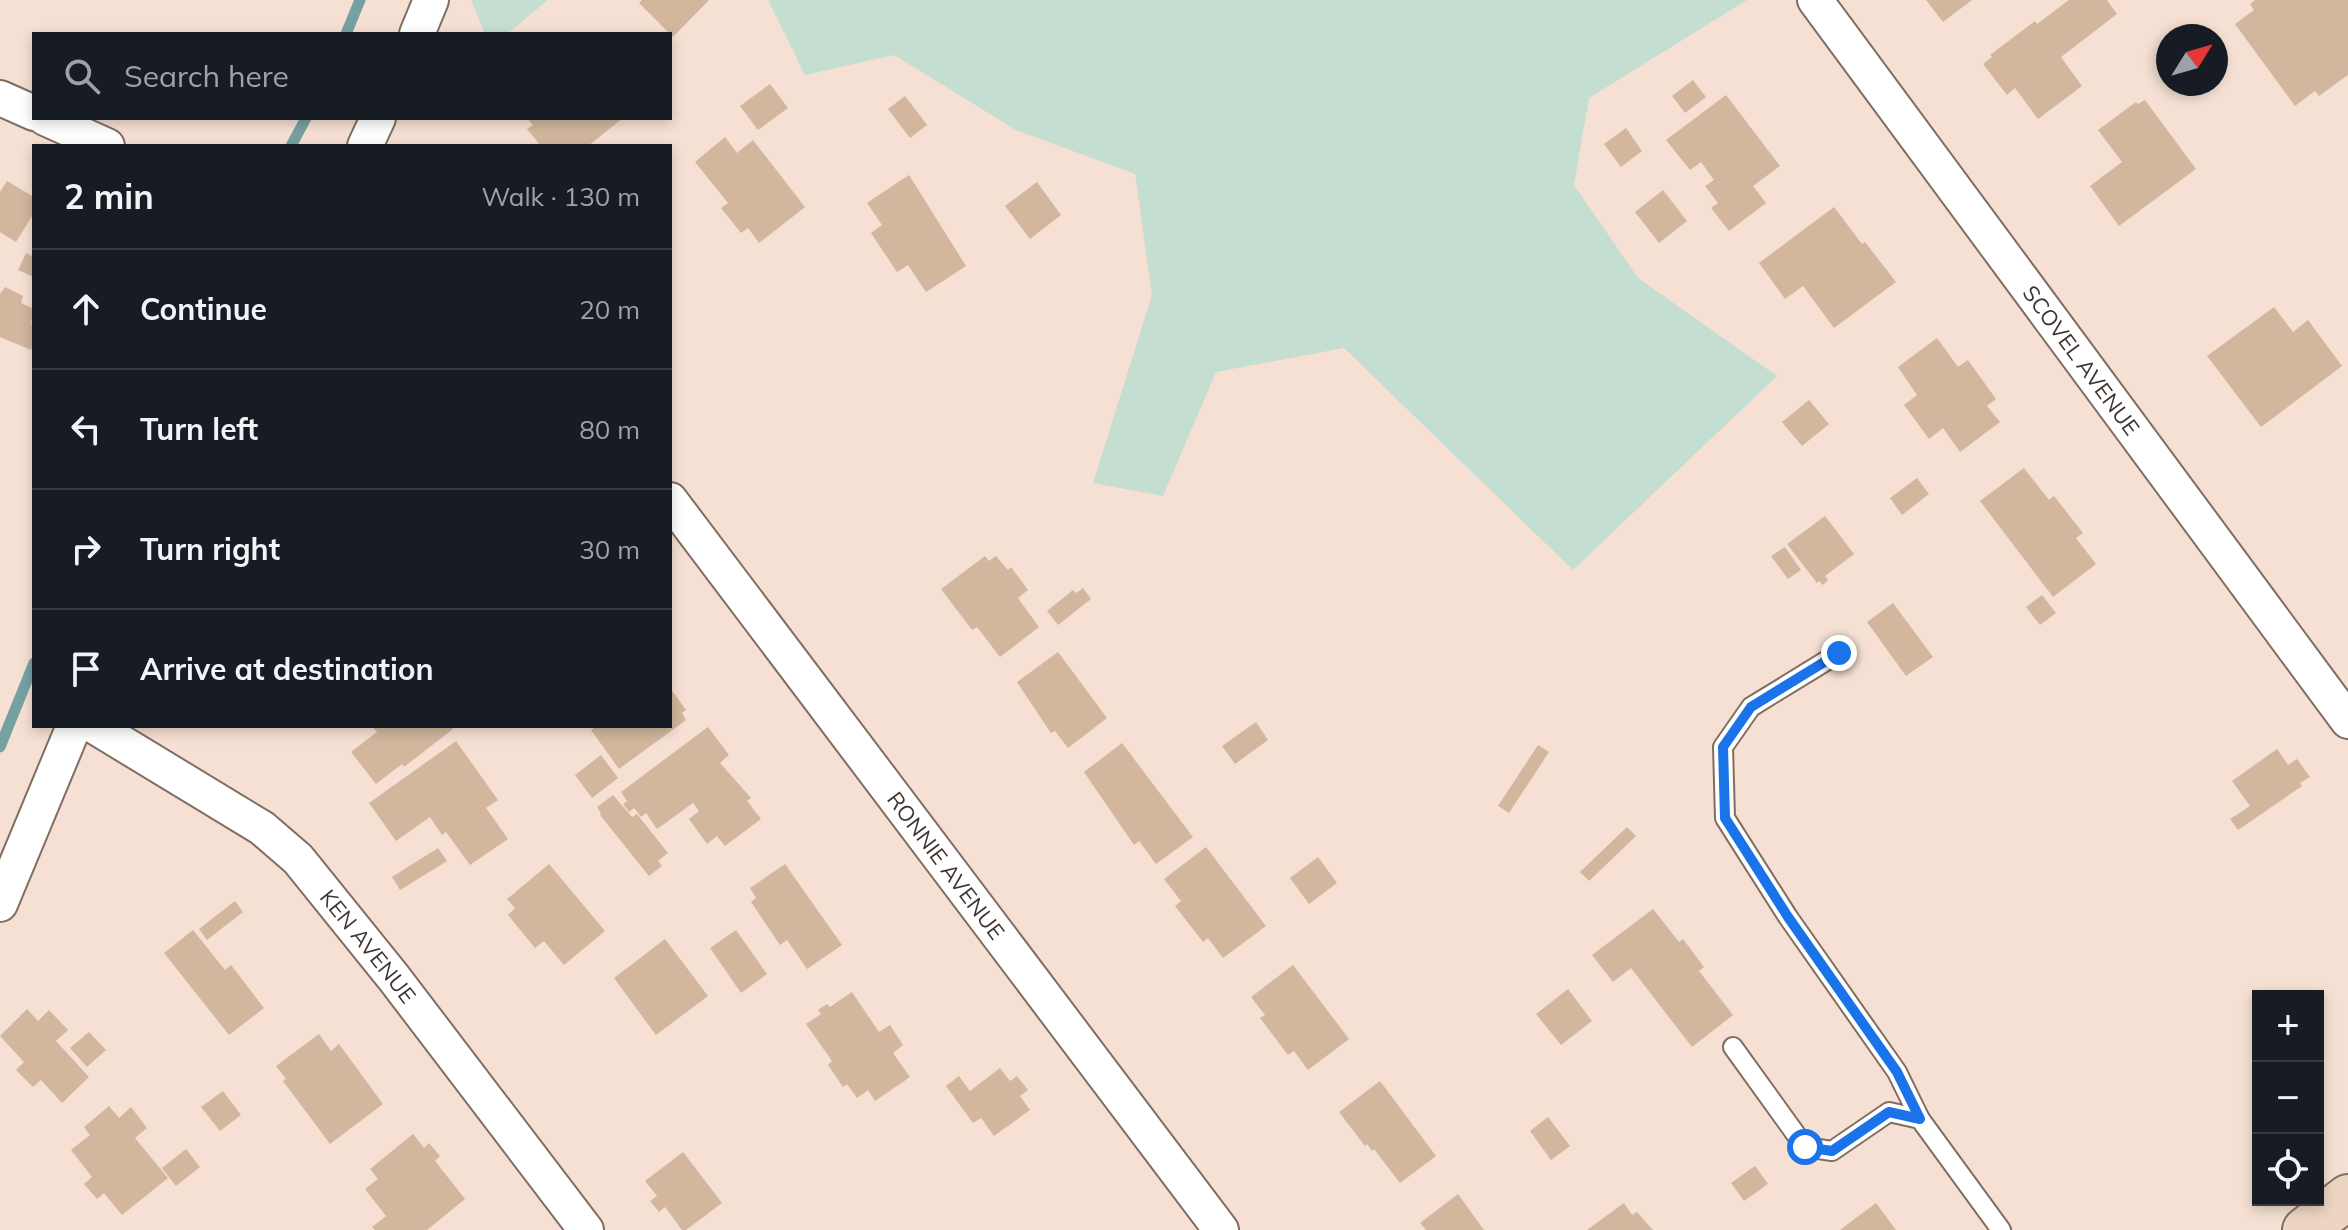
<!DOCTYPE html>
<html lang="en">
<head>
<meta charset="utf-8">
<style>
  :root { --surface:#171b24; --page:#242831; --text:#f1f3f6; --muted:#9ea1a6; --line:#363941 }
  body { margin:0; font-family:Mulish,sans-serif; background:var(--page); color:var(--text) }
  .controls { position:absolute; right:24px; bottom:24px; display:grid; overflow:hidden; border-radius:0px; box-shadow:0 4px 12px #0003 }
  .controls button { width:72px; height:72px; display:grid; place-items:center; padding:0; border:0; border-bottom:2px solid var(--line); background:var(--surface); color:var(--text); font:40px sans-serif }
  .compass { position:absolute; left:2156px; top:24px; width:72px; height:72px; border-radius:50%; background:var(--surface); box-shadow:0 4px 12px #0003; rotate:53deg }
  .stop { position:absolute; width:24px; height:24px; margin:-18px; border:6px solid #1a73e8; border-radius:50%; background:#fff }
  .stop.end { background:#1a73e8; border-color:#fff; box-shadow:0 2px 8px #0008 }
  .list { margin:0; padding:0; list-style:none }
  h2 { display:flex; justify-content:space-between; align-items:center; height:104px; margin:0; padding:0 32px; font-size:34px }
  h2 small { font-size:26px; font-weight:400; color:var(--muted) }
  .list li { display:grid; grid-template-columns:52px 1fr auto; gap:24px; align-items:center; box-sizing:border-box; height:120px; padding:0 32px; border-top:2px solid var(--line) }
  .list b { display:block; font-size:30px; white-space:nowrap }
  .list em { font-size:26px; font-style:normal; color:var(--muted) }
  .icon { flex:none; width:44px; height:44px; fill:none; stroke:currentColor; stroke-width:2; stroke-linecap:round; stroke-linejoin:round }
  .map { position:relative; flex:none; width:2348px; height:1230px; overflow:hidden }
  .search { position:absolute; background:var(--surface); box-shadow:0 4px 12px #0003; left:32px; top:32px; width:640px; height:88px; display:flex; align-items:center; gap:20px; box-sizing:border-box; padding:0 28px; border-radius:0px; color:var(--muted); font-size:30px }
  .panel { position:absolute; background:var(--surface); box-shadow:0 4px 12px #0003; left:32px; top:144px; width:640px; height:584px; border-radius:0px }
  .map>svg:first-child { display:block }
</style>
</head>
<body>
<div class="map">
<svg width="2348" height="1230" viewBox="0 0 2348 1230">
  <rect width="100%" height="100%" fill="#f5e0d3"/>
  <g fill="#c4ded1">
    <path d="M 471,0 L 548,0 L 507,34 L 485,34 Z"/>
    <path d="M 768,0 L 1747,0 L 1589,98 L 1574,185 L 1638,278 L 1777,376 L 1573,570 L 1344,348 L 1216,372 L 1163,496 L 1093,483 L 1152,295 L 1135,174 L 1016,130 L 894,55 L 805,75 Z"/>
  </g>
  <g fill="none" stroke-linecap="round" stroke-linejoin="round">
    <g stroke="#76a1a3" stroke-width="11">
      <path d="M 346,34 L 360,0"/>
      <path d="M 291,146 L 306,118"/>
      <path d="M 0,747 L 34,663"/>
    </g>
  </g>
  <g fill="#d2b79e">
    <path d="M 642,0 L 709,0 L 673,37 L 639,3 Z"/>
    <path d="M 1926,0 L 1972,0 L 1943,22 Z"/>
    <path d="M 2069,0 L 2107,0 L 2117,14 L 2061,57 L 2082,86 L 2038,119 L 2015,88 L 2007,95 L 1983,64 L 1992,57 L 1990,55 L 2035,21 L 2037,24 Z"/>
    <path d="M 2255,0 L 2348,0 L 2348,75 L 2319,96 L 2315,91 L 2295,106 L 2235,24 L 2254,10 L 2250,4 Z"/>
    <path d="M 1693,80 L 1706,97 L 1685,113 L 1672,96 Z"/>
    <path d="M 770,84 L 788,108 L 758,130 L 740,106 Z"/>
    <path d="M 1726,95 L 1780,166 L 1753,186 L 1766,203 L 1729,231 L 1711,208 L 1718,203 L 1705,186 L 1714,180 L 1701,162 L 1690,170 L 1666,140 Z"/>
    <path d="M 905,96 L 927,125 L 910,138 L 888,109 Z"/>
    <path d="M 2145,100 L 2196,169 L 2119,226 L 2090,186 L 2122,162 L 2098,130 L 2136,102 L 2138,104 Z"/>
    <path d="M 527,118 L 623,118 L 588,146 L 541,146 L 527,129 L 533,125 Z"/>
    <path d="M 1626,128 L 1642,151 L 1621,167 L 1604,144 Z"/>
    <path d="M 725,137 L 737,153 L 753,140 L 805,207 L 759,243 L 748,228 L 741,233 L 721,208 L 728,203 L 695,162 Z"/>
    <path d="M 909,175 L 966,266 L 926,292 L 908,265 L 897,272 L 871,233 L 882,225 L 867,203 Z"/>
    <path d="M 7,181 L 34,197 L 34,213 L 16,242 L 0,232 L 0,192 Z"/>
    <path d="M 1037,182 L 1061,215 L 1030,239 L 1005,206 Z"/>
    <path d="M 1663,190 L 1687,221 L 1659,243 L 1635,212 Z"/>
    <path d="M 1834,207 L 1862,244 L 1865,242 L 1896,282 L 1834,328 L 1803,286 L 1785,299 L 1759,263 Z"/>
    <path d="M 26,253 L 34,257 L 34,277 L 18,270 Z"/>
    <path d="M 5,287 L 23,296 L 21,303 L 34,309 L 31,324 L 34,326 L 34,342 L 31,350 L 0,337 L 0,294 Z"/>
    <path d="M 2274,307 L 2293,332 L 2308,320 L 2342,366 L 2261,427 L 2207,356 Z"/>
    <path d="M 1937,338 L 1958,367 L 1968,360 L 1996,399 L 1987,406 L 2000,422 L 1960,452 L 1943,428 L 1929,439 L 1904,405 L 1917,395 L 1898,367 Z"/>
    <path d="M 1809,400 L 1829,424 L 1802,446 L 1782,422 Z"/>
    <path d="M 2024,468 L 2049,500 L 2054,496 L 2083,533 L 2076,538 L 2096,564 L 2053,597 L 1980,501 Z"/>
    <path d="M 1917,478 L 1929,494 L 1902,515 L 1890,498 Z"/>
    <path d="M 1825,516 L 1854,554 L 1825,576 L 1828,580 L 1823,585 L 1819,581 L 1817,583 L 1787,544 Z"/>
    <path d="M 1785,547 L 1801,570 L 1788,579 L 1771,556 Z"/>
    <path d="M 985,556 L 989,561 L 996,556 L 1008,570 L 1011,567 L 1028,590 L 1018,598 L 1039,627 L 1000,657 L 977,627 L 972,630 L 941,589 Z"/>
    <path d="M 1083,588 L 1091,599 L 1058,625 L 1047,611 L 1073,590 L 1076,593 Z"/>
    <path d="M 2042,595 L 2056,613 L 2040,625 L 2026,607 Z"/>
    <path d="M 1893,603 L 1933,657 L 1906,676 L 1867,622 Z"/>
    <path d="M 1058,652 L 1107,718 L 1068,748 L 1055,731 L 1051,733 L 1017,682 Z"/>
    <path d="M 670,688 L 686,710 L 682,713 L 686,720 L 619,769 L 591,730 L 597,726 L 670,726 Z"/>
    <path d="M 1256,722 L 1268,740 L 1235,764 L 1222,746 Z"/>
    <path d="M 372,726 L 450,726 L 453,729 L 404,767 L 402,764 L 376,784 L 351,752 L 377,732 Z"/>
    <path d="M 708,727 L 729,755 L 720,763 L 751,798 L 747,801 L 761,819 L 725,846 L 717,836 L 707,844 L 689,819 L 699,811 L 693,803 L 657,829 L 646,813 L 641,817 L 634,808 L 629,812 L 623,804 L 627,801 L 621,792 Z"/>
    <path d="M 456,741 L 498,800 L 486,808 L 508,839 L 470,865 L 446,832 L 442,835 L 430,817 L 396,841 L 369,803 Z"/>
    <path d="M 1122,743 L 1193,837 L 1156,864 L 1139,841 L 1134,845 L 1084,772 Z"/>
    <path d="M 1538,745 L 1549,752 L 1509,813 L 1498,806 Z"/>
    <path d="M 2277,749 L 2288,765 L 2297,759 L 2310,777 L 2300,783 L 2302,786 L 2238,830 L 2230,819 L 2250,806 L 2232,781 Z"/>
    <path d="M 601,755 L 618,778 L 592,798 L 575,775 Z"/>
    <path d="M 613,795 L 632,817 L 637,814 L 668,853 L 658,861 L 662,866 L 649,876 L 600,815 L 601,813 L 597,807 Z"/>
    <path d="M 1627,827 L 1636,836 L 1589,881 L 1580,872 Z"/>
    <path d="M 1206,847 L 1266,926 L 1223,958 L 1208,938 L 1203,942 L 1175,906 L 1181,901 L 1164,879 Z"/>
    <path d="M 438,848 L 447,861 L 400,890 L 392,877 Z"/>
    <path d="M 1318,857 L 1337,883 L 1309,904 L 1290,878 Z"/>
    <path d="M 549,864 L 605,931 L 564,965 L 544,941 L 535,948 L 508,915 L 515,908 L 507,899 Z"/>
    <path d="M 785,864 L 842,945 L 807,969 L 787,940 L 780,945 L 751,902 L 756,898 L 750,888 Z"/>
    <path d="M 235,901 L 243,912 L 207,940 L 199,929 Z"/>
    <path d="M 1653,909 L 1679,942 L 1683,939 L 1704,967 L 1699,971 L 1733,1015 L 1692,1047 L 1631,968 L 1613,982 L 1592,955 Z"/>
    <path d="M 193,930 L 225,970 L 231,965 L 264,1008 L 229,1035 L 164,953 Z"/>
    <path d="M 736,930 L 767,974 L 741,993 L 710,948 Z"/>
    <path d="M 665,939 L 708,996 L 656,1035 L 614,978 Z"/>
    <path d="M 1293,965 L 1349,1039 L 1308,1070 L 1294,1051 L 1288,1055 L 1260,1018 L 1265,1015 L 1251,997 Z"/>
    <path d="M 1568,989 L 1592,1021 L 1561,1045 L 1536,1014 Z"/>
    <path d="M 852,992 L 879,1032 L 890,1025 L 903,1045 L 893,1053 L 910,1077 L 875,1101 L 868,1090 L 857,1098 L 847,1084 L 843,1087 L 828,1065 L 832,1061 L 806,1024 L 821,1014 L 818,1010 L 827,1004 L 830,1007 Z"/>
    <path d="M 27,1009 L 38,1021 L 49,1010 L 68,1030 L 56,1041 L 89,1077 L 62,1103 L 41,1080 L 33,1087 L 16,1070 L 24,1062 L 0,1036 Z"/>
    <path d="M 89,1032 L 106,1050 L 87,1067 L 70,1048 Z"/>
    <path d="M 319,1034 L 331,1051 L 339,1044 L 383,1104 L 330,1144 L 283,1081 L 286,1079 L 276,1066 Z"/>
    <path d="M 1000,1068 L 1010,1081 L 1017,1076 L 1028,1090 L 1020,1096 L 1030,1110 L 994,1136 L 981,1118 L 973,1123 L 946,1086 L 959,1076 L 970,1091 Z"/>
    <path d="M 1380,1081 L 1436,1156 L 1400,1183 L 1374,1149 L 1372,1151 L 1367,1144 L 1365,1146 L 1339,1112 Z"/>
    <path d="M 223,1091 L 241,1115 L 220,1131 L 201,1107 Z"/>
    <path d="M 109,1106 L 119,1118 L 131,1107 L 147,1128 L 135,1138 L 168,1178 L 122,1215 L 104,1193 L 97,1199 L 84,1184 L 92,1177 L 71,1150 L 90,1135 L 84,1127 Z"/>
    <path d="M 1548,1117 L 1570,1146 L 1551,1160 L 1530,1131 Z"/>
    <path d="M 413,1134 L 424,1148 L 429,1143 L 440,1156 L 435,1161 L 465,1199 L 427,1230 L 375,1230 L 372,1227 L 386,1216 L 365,1189 L 378,1179 L 370,1169 Z"/>
    <path d="M 186,1149 L 200,1167 L 176,1186 L 162,1168 Z"/>
    <path d="M 683,1152 L 722,1203 L 686,1230 L 682,1230 L 665,1207 L 659,1212 L 650,1201 L 657,1196 L 645,1181 Z"/>
    <path d="M 1755,1166 L 1768,1184 L 1744,1201 L 1731,1183 Z"/>
    <path d="M 1458,1194 L 1484,1230 L 1426,1230 L 1420,1223 Z"/>
    <path d="M 1624,1203 L 1632,1215 L 1637,1212 L 1653,1230 L 1587,1230 Z"/>
    <path d="M 1876,1203 L 1896,1230 L 1840,1230 Z"/>
  </g>
  <g fill="none" stroke-linecap="round" stroke-linejoin="round">
    <defs>
      <g id="lane">
        <path d="M 1839,653 L 1751,707 L 1723,747 L 1725,818 L 1788,917 L 1897,1072 L 1920,1119"/>
        <path d="M 1733,1047 L 1805,1147 L 1832,1151 L 1889,1112 L 1920,1119 L 2001,1230"/>
      </g>
      <g id="street">
        <path id="s1" d="M 1815,0 L 2348,721"/>
        <path d="M 417,34 L 431,0"/>
        <path d="M 0,98 L 34,113"/>
        <path d="M 45,118 L 107,146"/>
        <path d="M 365,146 L 378,118"/>
        <path id="s2" d="M 670,500 L 1221,1230"/>
        <path id="s3" d="M 94,726 L 262,828 L 298,859 L 394,978 L 586,1230"/>
        <path d="M 0,904 L 74,726"/>
      </g>
      <path id="secondary" d="M 2305,1230 L 2348,1197"/>
    </defs>
    <use href="#lane" stroke="#806e62" stroke-width="22"/>
    <use href="#street" stroke="#806e62" stroke-width="38"/>
    <use href="#secondary" stroke="#806e62" stroke-width="48"/>
    <use href="#lane" stroke="#fff" stroke-width="18"/>
    <use href="#street" stroke="#fff" stroke-width="34"/>
    <use href="#secondary" stroke="#ecd6c2" stroke-width="44"/>
  </g>
  <g fill="none" stroke-linecap="round" stroke-linejoin="round">
    <path stroke="#1a73e8" stroke-width="10" d="M 1805,1147 L 1832,1151 L 1889,1112 L 1920,1119 L 1897,1072 L 1788,917 L 1725,818 L 1723,747 L 1751,707 L 1839,653"/>
  </g>
  <g text-anchor="middle" stroke-width="6" stroke-linejoin="round" paint-order="stroke">
    <g font-size="22" fill="#3e3530" stroke="#fcefe7">
      <text dy="8" stroke="none"><textPath href="#s1" startOffset="448">SCOVEL AVENUE</textPath></text>
      <text dy="8" stroke="none"><textPath href="#s2" startOffset="458">RONNIE AVENUE</textPath></text>
      <text dy="8" stroke="none"><textPath href="#s3" startOffset="356">KEN AVENUE</textPath></text>
    </g>
  </g>
</svg>
<div class="controls">
<button>+</button>
<button>−</button>
<button><svg class="icon" aria-label="locate" viewBox="0 0 24 24"><circle cx="12" cy="12" r="6"/><path d="M12 2v4M12 18v4M2 12h4M18 12h4"/></svg></button>
</div>
<svg class="compass" viewBox="-18 -18 36 36"><path d="M0-13l5 13h-10z" fill="#e53935"/><path d="M0 13l5-13h-10z" fill="#9ea1a6"/></svg>
<div class="stop" style="left:1805px;top:1147px"></div>
<div class="stop end" style="left:1839px;top:653px"></div>
<div class="search"><svg class="icon" aria-label="search" viewBox="0 0 24 24"><circle cx="10" cy="10" r="6"/><path d="M15 15l6 6"/></svg>Search here</div>
<section class="panel">
<h2>2 min<small>Walk · 130 m</small></h2>
<ul class="list">
<li><svg class="icon" aria-label="ahead" viewBox="0 0 24 24"><path d="M12 20V5M6 11l6-6 6 6"/></svg><div><b>Continue</b></div><em>20 m</em></li>
<li><svg class="icon" aria-label="left" viewBox="0 0 24 24"><path d="M17 20v-9H6M10 6l-5 5 5 5"/></svg><div><b>Turn left</b></div><em>80 m</em></li>
<li><svg class="icon" aria-label="right" viewBox="0 0 24 24"><path d="M7 20v-9h11M14 6l5 5-5 5"/></svg><div><b>Turn right</b></div><em>30 m</em></li>
<li><svg class="icon" aria-label="arrive" viewBox="0 0 24 24"><path d="M6 21V4h12l-3 4 3 4H6"/></svg><div><b>Arrive at destination</b></div></li>
</ul>
</section>
</div>
</body>
</html>
